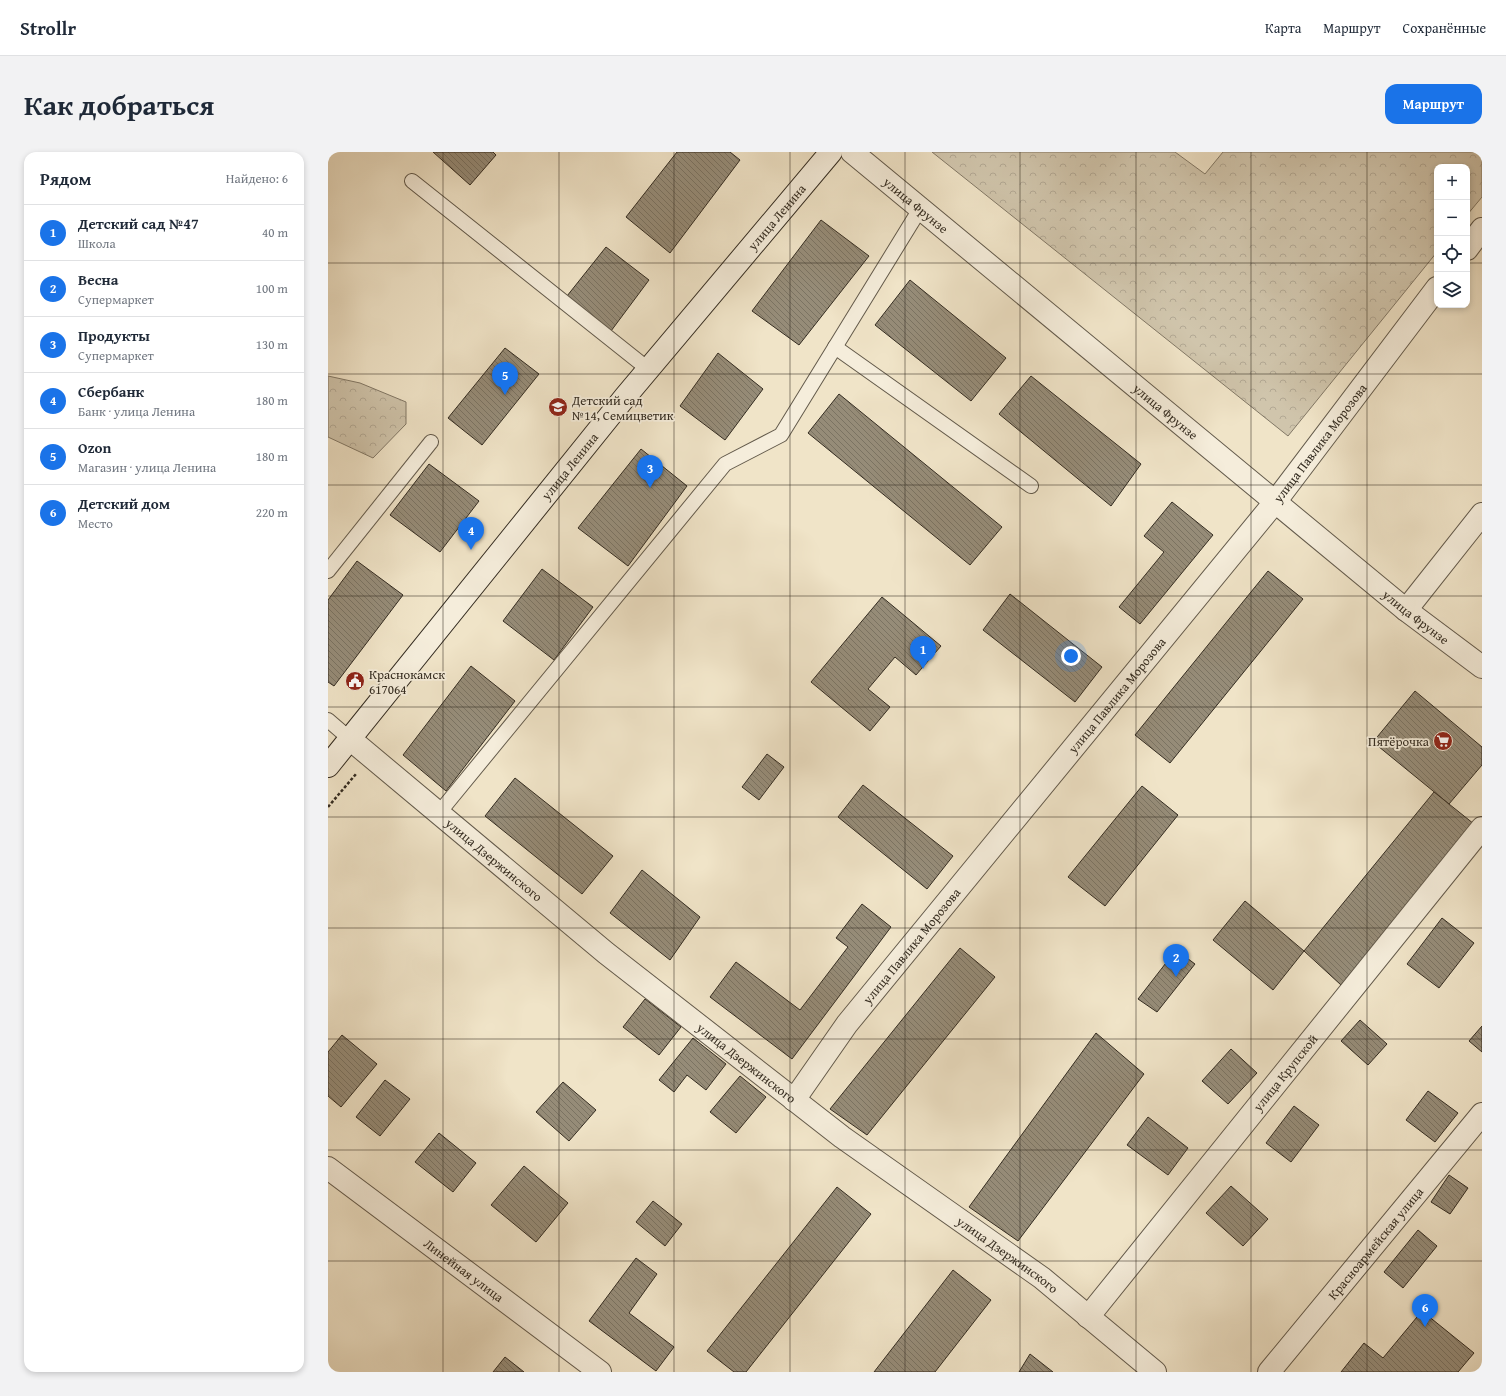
<!DOCTYPE html>
<html lang="ru">
<head>
<meta charset="utf-8">
<style>
  :root { --surface:#fff; --page:#f2f2f3; --text:#1f2937; --muted:#747a83; --line:#e0e1e3; --accent:#1a73e8 }
  body { margin:0; font-family:"Gentium Book Plus",serif; background:var(--page); color:var(--text) }
  .controls { position:absolute; right:12px; top:12px; display:grid; overflow:hidden; border-radius:8px; box-shadow:0 2px 6px #0003 }
  .controls button { width:36px; height:36px; display:grid; place-items:center; padding:0; border:0; border-bottom:1px solid var(--line); background:var(--surface); color:var(--text); font:20px sans-serif }
  .you { position:absolute; left:743px; top:504px; width:14px; height:14px; margin:-10px; border:3px solid #fff; border-radius:50%; background:#1a73e8; box-shadow:0 0 0 6px #1a73e833 }
  .badge { display:grid; place-items:center; width:26px; height:26px; border-radius:50%; background:var(--accent); color:#fff; font-size:13px; font-weight:700 }
  .pin { position:absolute; translate:-50% -33px; filter:drop-shadow(0 1px 2px #0008) }
  .pin::after { content:''; position:absolute; top:21px; width:14px; height:12px; background:inherit; clip-path:polygon(0 0,100% 0,50% 100%) }
  .list { margin:0; padding:0; list-style:none }
  h2 { display:flex; justify-content:space-between; align-items:center; height:52px; margin:0; padding:0 16px; font-size:17px }
  h2 small { font-size:13px; font-weight:400; color:var(--muted) }
  .list li { display:grid; grid-template-columns:26px 1fr auto; gap:12px; align-items:center; box-sizing:border-box; height:56px; padding:0 16px; border-top:1px solid var(--line) }
  .list b { display:block; font-size:15px; white-space:nowrap }
  .list p { margin:0; font-size:13px; white-space:nowrap; color:var(--muted) }
  .list em { font-size:13px; font-style:normal; color:var(--muted) }
  .icon { flex:none; width:22px; height:22px; fill:none; stroke:currentColor; stroke-width:2; stroke-linecap:round; stroke-linejoin:round }
  .map { position:relative; flex:none; width:1154px; height:1220px; overflow:hidden; border-radius:12px }
  header { display:flex; align-items:center; gap:24px; box-sizing:border-box; height:56px; padding:0 20px; background:var(--surface); border-bottom:1px solid var(--line) }
  header strong { font-size:19px }
  nav { display:flex; gap:22px; margin-inline-start:auto; font-size:14px }
  .intro { display:flex; align-items:center; justify-content:space-between; box-sizing:border-box; height:96px; padding:0 24px }
  h1 { margin:0; font-size:28px }
  .button { padding:10px 18px; border-radius:12px; background:var(--accent); color:#fff; font-size:14px; font-weight:700 }
  main { display:flex; gap:24px; padding:0 24px }
  aside { flex:1; background:var(--surface); border-radius:12px; box-shadow:0 2px 6px #0003 }
  .map>svg:first-child { display:block }
</style>
</head>
<body>
<header>
<strong>Strollr</strong>
<nav><a>Карта</a><a>Маршрут</a><a>Сохранённые</a></nav>
</header>
<div class="intro"><h1>Как добраться</h1><a class="button">Маршрут</a></div>
<main>
<aside>
<h2>Рядом<small>Найдено: 6</small></h2>
<ul class="list">
<li><span class="badge">1</span><div><b>Детский сад №47</b><p>Школа</p></div><em>40 m</em></li>
<li><span class="badge">2</span><div><b>Весна</b><p>Супермаркет</p></div><em>100 m</em></li>
<li><span class="badge">3</span><div><b>Продукты</b><p>Супермаркет</p></div><em>130 m</em></li>
<li><span class="badge">4</span><div><b>Сбербанк</b><p>Банк · улица Ленина</p></div><em>180 m</em></li>
<li><span class="badge">5</span><div><b>Ozon</b><p>Магазин · улица Ленина</p></div><em>180 m</em></li>
<li><span class="badge">6</span><div><b>Детский дом</b><p>Место</p></div><em>220 m</em></li>
</ul>
</aside>
<div class="map">
<svg width="1154" height="1220" viewBox="0 0 1154 1220">
  <defs>
    <pattern id="forest-crowns" width="20" height="18" patternUnits="userSpaceOnUse"><rect width="20" height="18" fill="#d0c5ac"/><path d="M2 6a3 3 0 1 1 6 0M12 15a3 3 0 1 1 6 0" fill="none" stroke="#b3a994"/></pattern>
    <pattern id="building-back-hatch" width="6" height="6" patternUnits="userSpaceOnUse"><rect width="6" height="6" fill="#968c78"/><path d="M-1 5l2 2M0 0l6 6M5-1l2 2" fill="none" stroke="#7b7362"/></pattern>
  </defs>
  <rect width="100%" height="100%" fill="#f0e4c8"/>
  <filter id="stains"><feTurbulence type="fractalNoise" baseFrequency=".005" numOctaves="4"/><feColorMatrix values="0 0 0 0 .2 0 0 0 0 .09 0 0 0 0 .02 0 0 0 .5 -.17"/></filter>
  <radialGradient id="worn" r=".72"><stop offset=".6" stop-color="#630" stop-opacity="0"/><stop offset="1" stop-color="#630" stop-opacity=".3"/></radialGradient>
  <g fill="url(#forest-crowns)" stroke="#827866">
    <path d="M 604,0 L 847,0 L 877,22 L 895,0 L 1154,0 L 1154,45 L 1139,63 L 1139,15 L 1109,15 L 1109,100 L 960,284 Z"/>
    <path d="M 0,224 L 32,231 L 78,250 L 78,272 L 45,306 L 0,285 Z"/>
  </g>
  <g fill="url(#building-back-hatch)" stroke="#342c21">
    <path d="M 105,0 L 165,0 L 168,3 L 142,33 Z"/>
    <path d="M 349,0 L 402,0 L 412,8 L 342,101 L 298,65 Z"/>
    <path d="M 493,68 L 541,104 L 471,193 L 424,159 Z"/>
    <path d="M 278,95 L 321,128 L 283,179 L 239,144 Z"/>
    <path d="M 582,128 L 678,206 L 643,249 L 547,173 Z"/>
    <path d="M 177,196 L 211,222 L 154,293 L 120,266 Z"/>
    <path d="M 390,201 L 435,237 L 397,288 L 352,254 Z"/>
    <path d="M 703,224 L 813,312 L 783,354 L 671,262 Z"/>
    <path d="M 511,242 L 674,375 L 642,413 L 480,281 Z"/>
    <path d="M 313,297 L 359,334 L 300,414 L 250,376 Z"/>
    <path d="M 101,312 L 151,349 L 112,400 L 62,363 Z"/>
    <path d="M 844,350 L 885,383 L 812,472 L 791,455 L 836,400 L 816,384 Z"/>
    <path d="M 29,409 L 75,443 L 6,534 L 0,530 L 0,448 Z"/>
    <path d="M 214,417 L 265,455 L 226,508 L 175,469 Z"/>
    <path d="M 940,419 L 975,447 L 842,611 L 807,583 Z"/>
    <path d="M 682,442 L 774,515 L 747,550 L 655,478 Z"/>
    <path d="M 554,445 L 613,494 L 588,523 L 567,505 L 540,537 L 562,555 L 542,579 L 483,530 Z"/>
    <path d="M 143,514 L 187,549 L 118,639 L 75,603 Z"/>
    <path d="M 1087,539 L 1154,595 L 1154,613 L 1121,652 L 1045,590 Z"/>
    <path d="M 439,602 L 456,615 L 431,648 L 414,635 Z"/>
    <path d="M 187,626 L 285,704 L 254,742 L 157,664 Z"/>
    <path d="M 535,633 L 625,704 L 599,737 L 510,665 Z"/>
    <path d="M 814,634 L 850,663 L 777,754 L 740,725 Z"/>
    <path d="M 1106,640 L 1146,672 L 1013,833 L 976,799 Z"/>
    <path d="M 314,718 L 372,765 L 342,808 L 282,761 Z"/>
    <path d="M 917,749 L 976,799 L 945,838 L 885,788 Z"/>
    <path d="M 534,752 L 563,775 L 464,907 L 382,845 L 408,810 L 472,858 L 520,795 L 508,786 Z"/>
    <path d="M 1114,766 L 1146,791 L 1111,836 L 1079,812 Z"/>
    <path d="M 632,796 L 667,825 L 539,983 L 502,957 Z"/>
    <path d="M 848,798 L 867,812 L 829,860 L 810,847 Z"/>
    <path d="M 317,847 L 353,875 L 331,903 L 295,875 Z"/>
    <path d="M 1032,868 L 1059,892 L 1040,913 L 1013,889 Z"/>
    <path d="M 1154,874 L 1154,900 L 1141,889 Z"/>
    <path d="M 768,881 L 816,922 L 690,1089 L 641,1055 Z"/>
    <path d="M 14,883 L 49,912 L 13,955 L 0,944 L 0,900 Z"/>
    <path d="M 365,886 L 398,912 L 378,938 L 359,923 L 346,940 L 331,928 Z"/>
    <path d="M 903,897 L 929,921 L 900,952 L 874,929 Z"/>
    <path d="M 412,924 L 438,945 L 408,981 L 382,960 Z"/>
    <path d="M 57,928 L 82,947 L 52,984 L 28,965 Z"/>
    <path d="M 235,930 L 268,958 L 241,989 L 208,960 Z"/>
    <path d="M 1100,939 L 1130,961 L 1107,990 L 1078,968 Z"/>
    <path d="M 966,954 L 991,973 L 963,1010 L 938,991 Z"/>
    <path d="M 820,965 L 860,996 L 840,1023 L 799,993 Z"/>
    <path d="M 111,981 L 148,1011 L 125,1040 L 87,1010 Z"/>
    <path d="M 196,1014 L 240,1051 L 208,1090 L 163,1053 Z"/>
    <path d="M 1121,1023 L 1140,1036 L 1122,1062 L 1103,1050 Z"/>
    <path d="M 903,1034 L 940,1067 L 915,1094 L 878,1061 Z"/>
    <path d="M 509,1035 L 543,1062 L 418,1220 L 406,1220 L 379,1199 Z"/>
    <path d="M 325,1049 L 354,1072 L 337,1094 L 308,1070 Z"/>
    <path d="M 1090,1078 L 1109,1094 L 1075,1136 L 1056,1120 Z"/>
    <path d="M 308,1106 L 329,1122 L 301,1161 L 346,1195 L 328,1219 L 261,1169 Z"/>
    <path d="M 625,1118 L 663,1148 L 607,1220 L 546,1220 Z"/>
    <path d="M 1094,1159 L 1146,1201 L 1130,1220 L 1013,1220 L 1036,1191 L 1055,1206 Z"/>
    <path d="M 702,1202 L 725,1220 L 691,1220 Z"/>
    <path d="M 177,1205 L 196,1220 L 165,1220 Z"/>
  </g>
  <g fill="none" stroke-linecap="round" stroke-linejoin="round">
    <defs>
      <g id="lane">
        <path d="M 84,29 L 320,217"/>
        <path d="M 507,195 L 703,334"/>
        <path d="M 0,419 L 103,290"/>
        <path d="M 0,568 L 22,587"/>
        <path d="M 110,662 L 397,312 L 453,283 L 592,57"/>
      </g>
      <g id="street">
        <path id="s1" d="M 524,0 L 1078,458 L 1154,515"/>
        <path d="M 1139,97 L 1154,77"/>
        <path d="M 1078,458 L 1154,362"/>
        <path id="s2" d="M 22,587 L 278,801 L 514,985 L 714,1126 L 827,1220"/>
        <path id="s3" d="M 466,948 L 519,872 L 947,350 L 1109,136"/>
        <path id="s4" d="M 0,1016 L 272,1220"/>
        <path id="s5" d="M 760,1165 L 1154,676"/>
        <path id="s6" d="M 941,1220 L 1154,962"/>
      </g>
      <g id="secondary">
        <path id="s7" d="M 0,614 L 297,245 L 503,0"/>
      </g>
    </defs>
    <use href="#lane" stroke="#635a4b" stroke-width="16"/>
    <use href="#street" stroke="#635a4b" stroke-width="24"/>
    <use href="#secondary" stroke="#342c21" stroke-width="24"/>
    <path stroke="#342c21" stroke-width="2.5" stroke-dasharray="3 2" stroke-linecap="butt" d="M 0,655 L 28,622"/>
    <use href="#lane" stroke="#f5eddb" stroke-width="14"/>
    <use href="#street" stroke="#f5eddb" stroke-width="22"/>
    <use href="#secondary" stroke="#f5eddb" stroke-width="22"/>
  </g>
  <path fill="none" stroke="#342c21" stroke-width="1" stroke-opacity="0.55" d="M 115,0 L 115,1220M 231,0 L 231,1220M 346,0 L 346,1220M 462,0 L 462,1220M 577,0 L 577,1220M 692,0 L 692,1220M 808,0 L 808,1220M 923,0 L 923,1220M 1039,0 L 1039,1220M 0,111 L 1109,111M 1139,111 L 1154,111M 0,222 L 1154,222M 0,333 L 1154,333M 0,444 L 1154,444M 0,555 L 1154,555M 0,665 L 1154,665M 0,776 L 1154,776M 0,887 L 1154,887M 0,998 L 1154,998M 0,1109 L 1154,1109"/>
  <defs>
    <symbol id="school-disc" viewBox="-11 -11 22 22"><circle r="9.5" fill="#8f2418" stroke="#f5eddb"/><path d="M0-5L7-2L0 1L-7-2ZM-4 1L0 2.5L4 1V4Q0 6-4 4Z" fill="#fff"/></symbol>
    <symbol id="civic-disc" viewBox="-11 -11 22 22"><circle r="9.5" fill="#8f2418" stroke="#f5eddb"/><path d="M-.6-6.5H3V-4.5H.6V-3L4-1V1h2V6H-6V1h2V-1L-.6-3ZM-1.2 2.5V6h2.4V2.5Z" fill="#fff"/></symbol>
    <symbol id="supermarket-disc" viewBox="-11 -11 22 22"><circle r="9.5" fill="#8f2418" stroke="#f5eddb"/><path d="M-6-5.5h2.5l.6 2H6L4.5 2H-2.5L-4.4-4H-6ZM-1.5 3.2a1.3 1.3 0 1 0 .1 0ZM3 3.2a1.3 1.3 0 1 0 .1 0Z" fill="#fff"/></symbol>
  </defs>
  <g fill-rule="evenodd">
    <use href="#school-disc" x="219" y="244" width="22" height="22"/>
    <use href="#civic-disc" x="16" y="518" width="22" height="22"/>
    <use href="#supermarket-disc" x="1104" y="578" width="22" height="22"/>
  </g>
  <g text-anchor="middle" stroke-width="3.5" stroke-linejoin="round" paint-order="stroke">
    <g font-size="13" fill="#342c21" stroke="#f5eddb">
      <text dy="5" stroke="none"><textPath href="#s1" startOffset="83">улица Фрунзе</textPath></text>
      <text dy="5" stroke="none"><textPath href="#s7" startOffset="709">улица Ленина</textPath></text>
      <text dy="5" stroke="none"><textPath href="#s1" startOffset="407">улица Фрунзе</textPath></text>
      <text dy="5" stroke="none"><textPath href="#s3" startOffset="842">улица Павлика Морозова</textPath></text>
      <text dy="5" stroke="none"><textPath href="#s7" startOffset="385">улица Ленина</textPath></text>
      <text dy="5" stroke="none"><textPath href="#s1" startOffset="731">улица Фрунзе</textPath></text>
      <text dy="5" stroke="none"><textPath href="#s3" startOffset="518">улица Павлика Морозова</textPath></text>
      <text dy="5" stroke="none"><textPath href="#s2" startOffset="188">улица Дзержинского</textPath></text>
      <text dy="5" stroke="none"><textPath href="#s3" startOffset="194">улица Павлика Морозова</textPath></text>
      <text dy="5" stroke="none"><textPath href="#s2" startOffset="512">улица Дзержинского</textPath></text>
      <text dy="5" stroke="none"><textPath href="#s5" startOffset="314">улица Крупской</textPath></text>
      <text dy="5" stroke="none"><textPath href="#s6" startOffset="167">Красноармейская улица</textPath></text>
      <text dy="5" stroke="none"><textPath href="#s2" startOffset="836">улица Дзержинского</textPath></text>
      <text dy="5" stroke="none"><textPath href="#s4" startOffset="170">Линейная улица</textPath></text>
    </g>
    <g font-size="13" fill="#342c21" stroke="#f5eddb" text-anchor="start">
      <text x="244" y="253">Детский сад<tspan x="244" dy="15">№14, Семицветик</tspan></text>
      <text x="41" y="527">Краснокамск<tspan x="41" dy="15">617064</tspan></text>
      <text x="1101" y="594" text-anchor="end">Пятёрочка</text>
    </g>
  </g>
  <rect width="100%" height="100%" filter="url(#stains)"/>
  <rect width="100%" height="100%" fill="url(#worn)"/>
</svg>
<div class="controls">
<button>+</button>
<button>−</button>
<button><svg class="icon" aria-label="locate" viewBox="0 0 24 24"><circle cx="12" cy="12" r="6"/><path d="M12 2v4M12 18v4M2 12h4M18 12h4"/></svg></button>
<button><svg class="icon" aria-label="layers" viewBox="0 0 24 24"><path d="M12 4l9 5-9 5-9-5zM3 14l9 5 9-5"/></svg></button>
</div>
<div class="you"></div>
<div class="pin badge" style="left:595px;top:517px">1</div>
<div class="pin badge" style="left:848px;top:825px">2</div>
<div class="pin badge" style="left:322px;top:336px">3</div>
<div class="pin badge" style="left:143px;top:398px">4</div>
<div class="pin badge" style="left:177px;top:243px">5</div>
<div class="pin badge" style="left:1097px;top:1175px">6</div>
</div>
</main>
</body>
</html>
